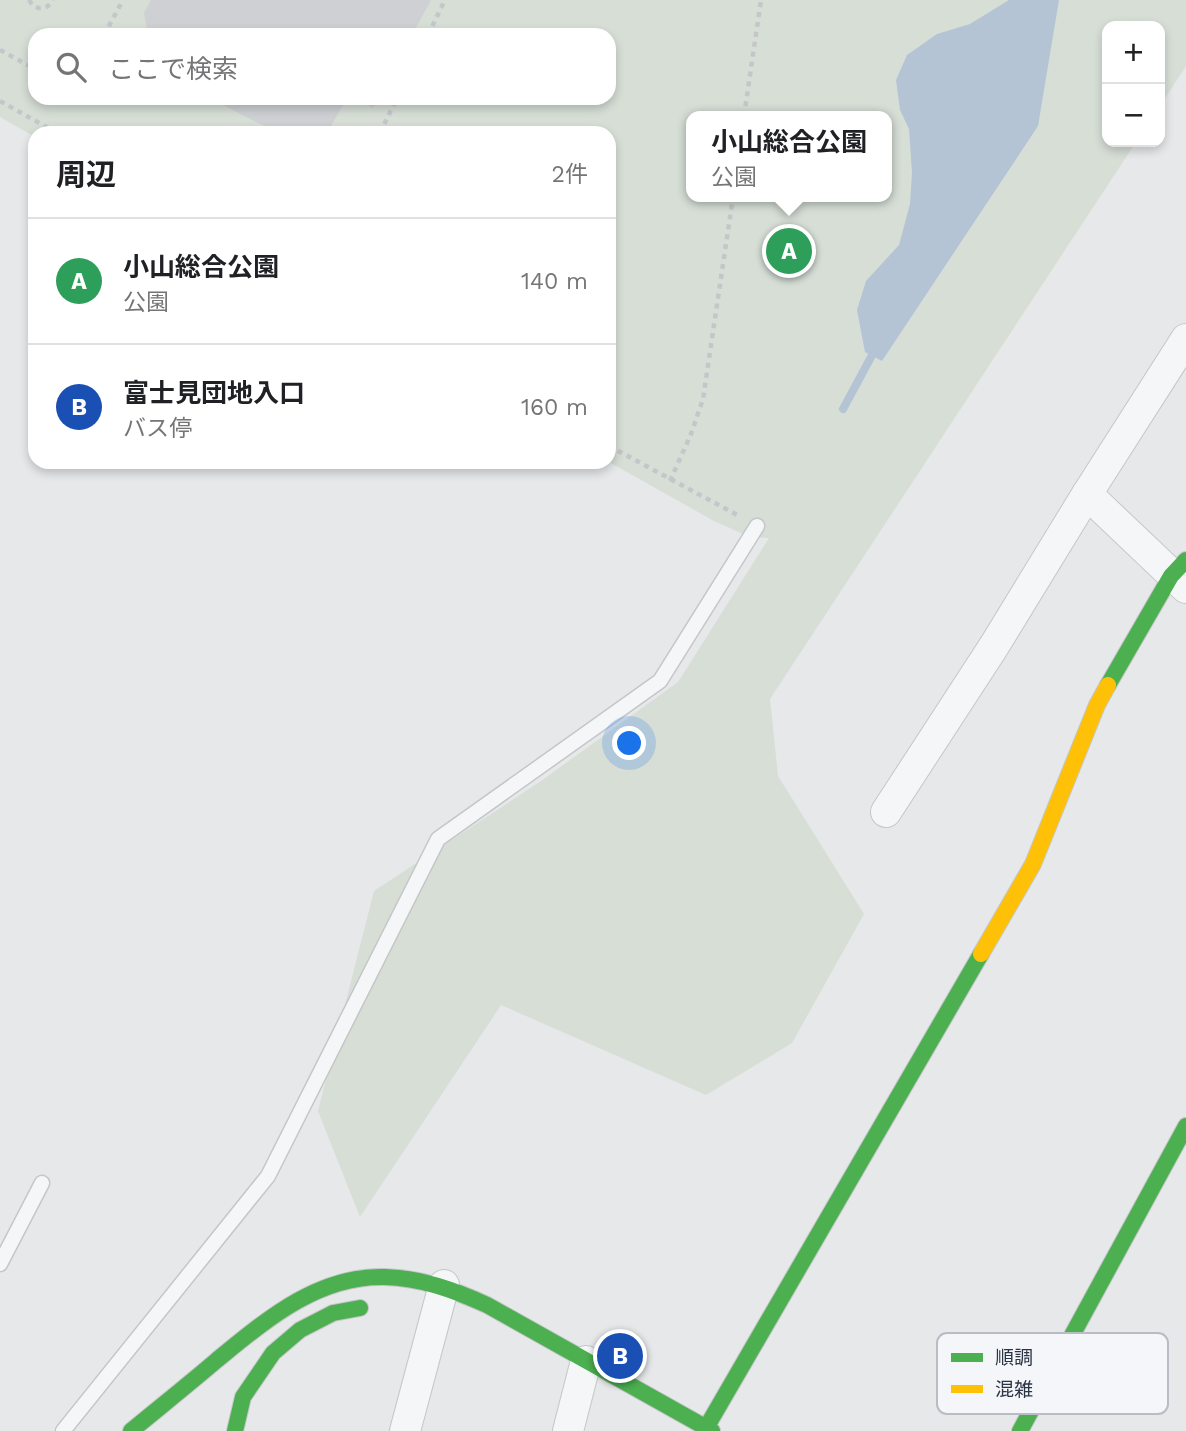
<!DOCTYPE html>
<html lang="ja">
<head>
<meta charset="utf-8">
<style>
  :root { --surface:#fff; --page:#f2f2f2; --text:#202124; --muted:#757577; --line:#e0e0e0; --accent:#6c737f }
  body { margin:0; font-family:"Work Sans","Noto Sans JP",sans-serif; background:var(--page); color:var(--text) }
  .controls { position:absolute; right:21px; top:21px; display:grid; overflow:hidden; border-radius:14px; box-shadow:0 4px 10px #0003 }
  .controls button { width:63px; height:63px; display:grid; place-items:center; padding:0; border:0; border-bottom:2px solid var(--line); background:var(--surface); color:var(--text); font:35px sans-serif }
  .you { position:absolute; left:630px; top:744px; width:24px; height:24px; margin:-18px; border:5px solid #fff; border-radius:50%; background:#1a73e8; box-shadow:0 0 0 10px #1a73e833 }
  .badge { display:grid; place-items:center; width:46px; height:46px; border-radius:50%; background:var(--accent); color:#fff; font-size:23px; font-weight:700 }
  .pin { position:absolute; translate:-50% -50%; border:4px solid #fff; box-shadow:0 2px 7px #0006 }
  .popup { position:absolute; left:686px; top:111px; width:206px; height:91px; box-sizing:border-box; display:grid; place-content:center; border-radius:14px; background:var(--surface); filter:drop-shadow(0 2px 5px #0005); font-size:23px; white-space:nowrap; color:var(--muted) }
  .popup b { font-size:26px; color:var(--text) }
  .popup::after { content:''; position:absolute; left:50%; top:100%; margin-left:-14px; border:14px solid transparent; border-top-color:var(--surface) }
  .list { margin:0; padding:0; list-style:none }
  h2 { display:flex; justify-content:space-between; align-items:center; height:91px; margin:0; padding:0 28px; font-size:30px }
  h2 small { font-size:23px; font-weight:400; color:var(--muted) }
  .list li { display:grid; grid-template-columns:46px 1fr auto; gap:21px; align-items:center; box-sizing:border-box; height:126px; padding:0 28px; border-top:2px solid var(--line) }
  .list b { display:block; font-size:26px; white-space:nowrap }
  .list p { margin:0; font-size:23px; white-space:nowrap; color:var(--muted) }
  .list em { font-size:23px; font-style:normal; color:var(--muted) }
  .icon { flex:none; width:38px; height:38px; fill:none; stroke:currentColor; stroke-width:2; stroke-linecap:round; stroke-linejoin:round }
  .map { position:relative; flex:none; width:1186px; height:1431px; overflow:hidden }
  .search { position:absolute; background:var(--surface); box-shadow:0 4px 10px #0003; left:28px; top:28px; width:588px; height:77px; display:flex; align-items:center; gap:18px; box-sizing:border-box; padding:0 24px; border-radius:21px; color:var(--muted); font-size:26px }
  .panel { position:absolute; background:var(--surface); box-shadow:0 4px 10px #0003; left:28px; top:126px; width:588px; height:343px; border-radius:21px }
  .map>svg:first-child { display:block }
</style>
</head>
<body>
<div class="map">
<svg width="1186" height="1431" viewBox="0 0 1186 1431">
  <rect width="100%" height="100%" fill="#e6e8ea"/>
  <path fill="#d6ded6" fill-rule="evenodd" d="M 0,0 L 1186,0 L 1186,66 L 1160,106 L 1160,26 L 1107,26 L 1107,142 L 1136,142 L 770,699 L 778,776 L 864,914 L 792,1043 L 706,1095 L 501,1005 L 360,1217 L 318,1111 L 374,891 L 541,781 L 678,682 L 769,538 L 750,537 L 714,521 L 609,462 L 609,133 L 35,133 L 35,137 L 0,117 ZM 35,35 L 609,35 L 609,98 L 35,98 ZM 691,116 L 887,116 L 887,197 L 691,197 Z"/>
  <path fill="#b4c4d5" d="M 1009,0 L 1059,0 L 1038,126 L 882,361 L 865,352 L 857,310 L 866,281 L 899,245 L 910,204 L 912,173 L 909,129 L 900,110 L 896,80 L 907,55 L 937,34 L 970,24 Z"/>
  <g fill="none" stroke-linecap="round" stroke-linejoin="round">
    <path stroke="#b4c4d5" stroke-width="8" d="M 843,409 L 877,346"/>
  </g>
  <g fill="#ced0d3">
    <path d="M 151,0 L 431,0 L 412,35 L 148,35 L 144,13 Z"/>
    <path d="M 209,98 L 347,98 L 327,133 L 278,133 Z"/>
    <path d="M 353,98 L 379,98 L 373,108 Z"/>
  </g>
  <g fill="none" stroke-linecap="round" stroke-linejoin="round">
    <defs>
      <g id="lane">
        <path d="M 0,1264 L 42,1183"/>
        <path d="M 63,1431 L 268,1176 L 438,839 L 660,681 L 757,526"/>
      </g>
      <g id="street">
        <path d="M 1186,339 L 1087,494 L 1186,588"/>
        <path d="M 886,812 L 994,646 L 1087,494"/>
        <path d="M 405,1431 L 444,1285"/>
        <path d="M 568,1431 L 586,1361"/>
      </g>
      <g id="fast">
        <path d="M 1108,685 L 1171,576 L 1186,560"/>
        <path d="M 706,1428 L 981,954"/>
        <path d="M 131,1431 C 160,1407 189,1384 217,1360 C 266,1320 318,1275 385,1277 C 421,1278 454,1290 487,1305 L 712,1431"/>
        <path d="M 235,1431 L 243,1397 L 273,1353 L 300,1330 L 333,1313 L 360,1308"/>
        <path d="M 1020,1431 L 1186,1126"/>
      </g>
      <path id="slow" d="M 981,954 L 1033,864 L 1097,705 L 1108,685"/>
    </defs>
    <use href="#lane" stroke="#c4c6c8" stroke-width="17"/>
    <use href="#street" stroke="#c4c6c8" stroke-width="32"/>
    <use href="#fast" stroke="#c4c6c8" stroke-width="18"/>
    <use href="#slow" stroke="#c4c6c8" stroke-width="18"/>
    <g stroke="#c5c6ca" stroke-width="4.5" stroke-dasharray="5 5" stroke-linecap="butt">
      <path d="M 29,0 C 35,11 47,11 53,0"/>
      <path d="M 104,35 L 123,0"/>
      <path d="M 428,35 L 445,0"/>
      <path d="M 0,50 L 35,69"/>
      <path d="M 0,101 L 57,133"/>
      <path d="M 744,116 L 761,0"/>
      <path d="M 380,133 L 397,98"/>
      <path d="M 609,446 L 741,517"/>
      <path d="M 670,481 L 691,434 L 703,399 L 733,197"/>
    </g>
    <use href="#lane" stroke="#f5f6f7" stroke-width="14"/>
    <use href="#street" stroke="#f5f6f7" stroke-width="30"/>
    <use href="#fast" stroke="#4caf50" stroke-width="16"/>
    <use href="#slow" stroke="#ffc107" stroke-width="16"/>
  </g>
  <rect x="937" y="1333" width="231" height="81" rx="10" fill="#f4f6f9" stroke="#b8bcc3" stroke-width="2"/>
  <rect x="951" y="1353" width="32" height="9" fill="#4caf50"/>
  <rect x="951" y="1385" width="32" height="8" fill="#ffc107"/>
  <g font-size="19" fill="#2b3445">
    <text x="995" y="1364">順調</text>
    <text x="995" y="1396">混雑</text>
  </g>
</svg>
<div class="controls">
<button>+</button>
<button>−</button>
</div>
<div class="you"></div>
<div class="pin badge" style="left:789px;top:251px;background:#2e9e5b">A</div>
<div class="popup"><b>小山総合公園</b>公園</div>
<div class="pin badge" style="left:620px;top:1356px;background:#1a4fb4">B</div>
<div class="search"><svg class="icon" aria-label="search" viewBox="0 0 24 24"><circle cx="10" cy="10" r="6"/><path d="M15 15l6 6"/></svg>ここで検索</div>
<section class="panel">
<h2>周辺<small>2件</small></h2>
<ul class="list">
<li><span class="badge" style="background:#2e9e5b">A</span><div><b>小山総合公園</b><p>公園</p></div><em>140 m</em></li>
<li><span class="badge" style="background:#1a4fb4">B</span><div><b>富士見団地入口</b><p>バス停</p></div><em>160 m</em></li>
</ul>
</section>
</div>
</body>
</html>
